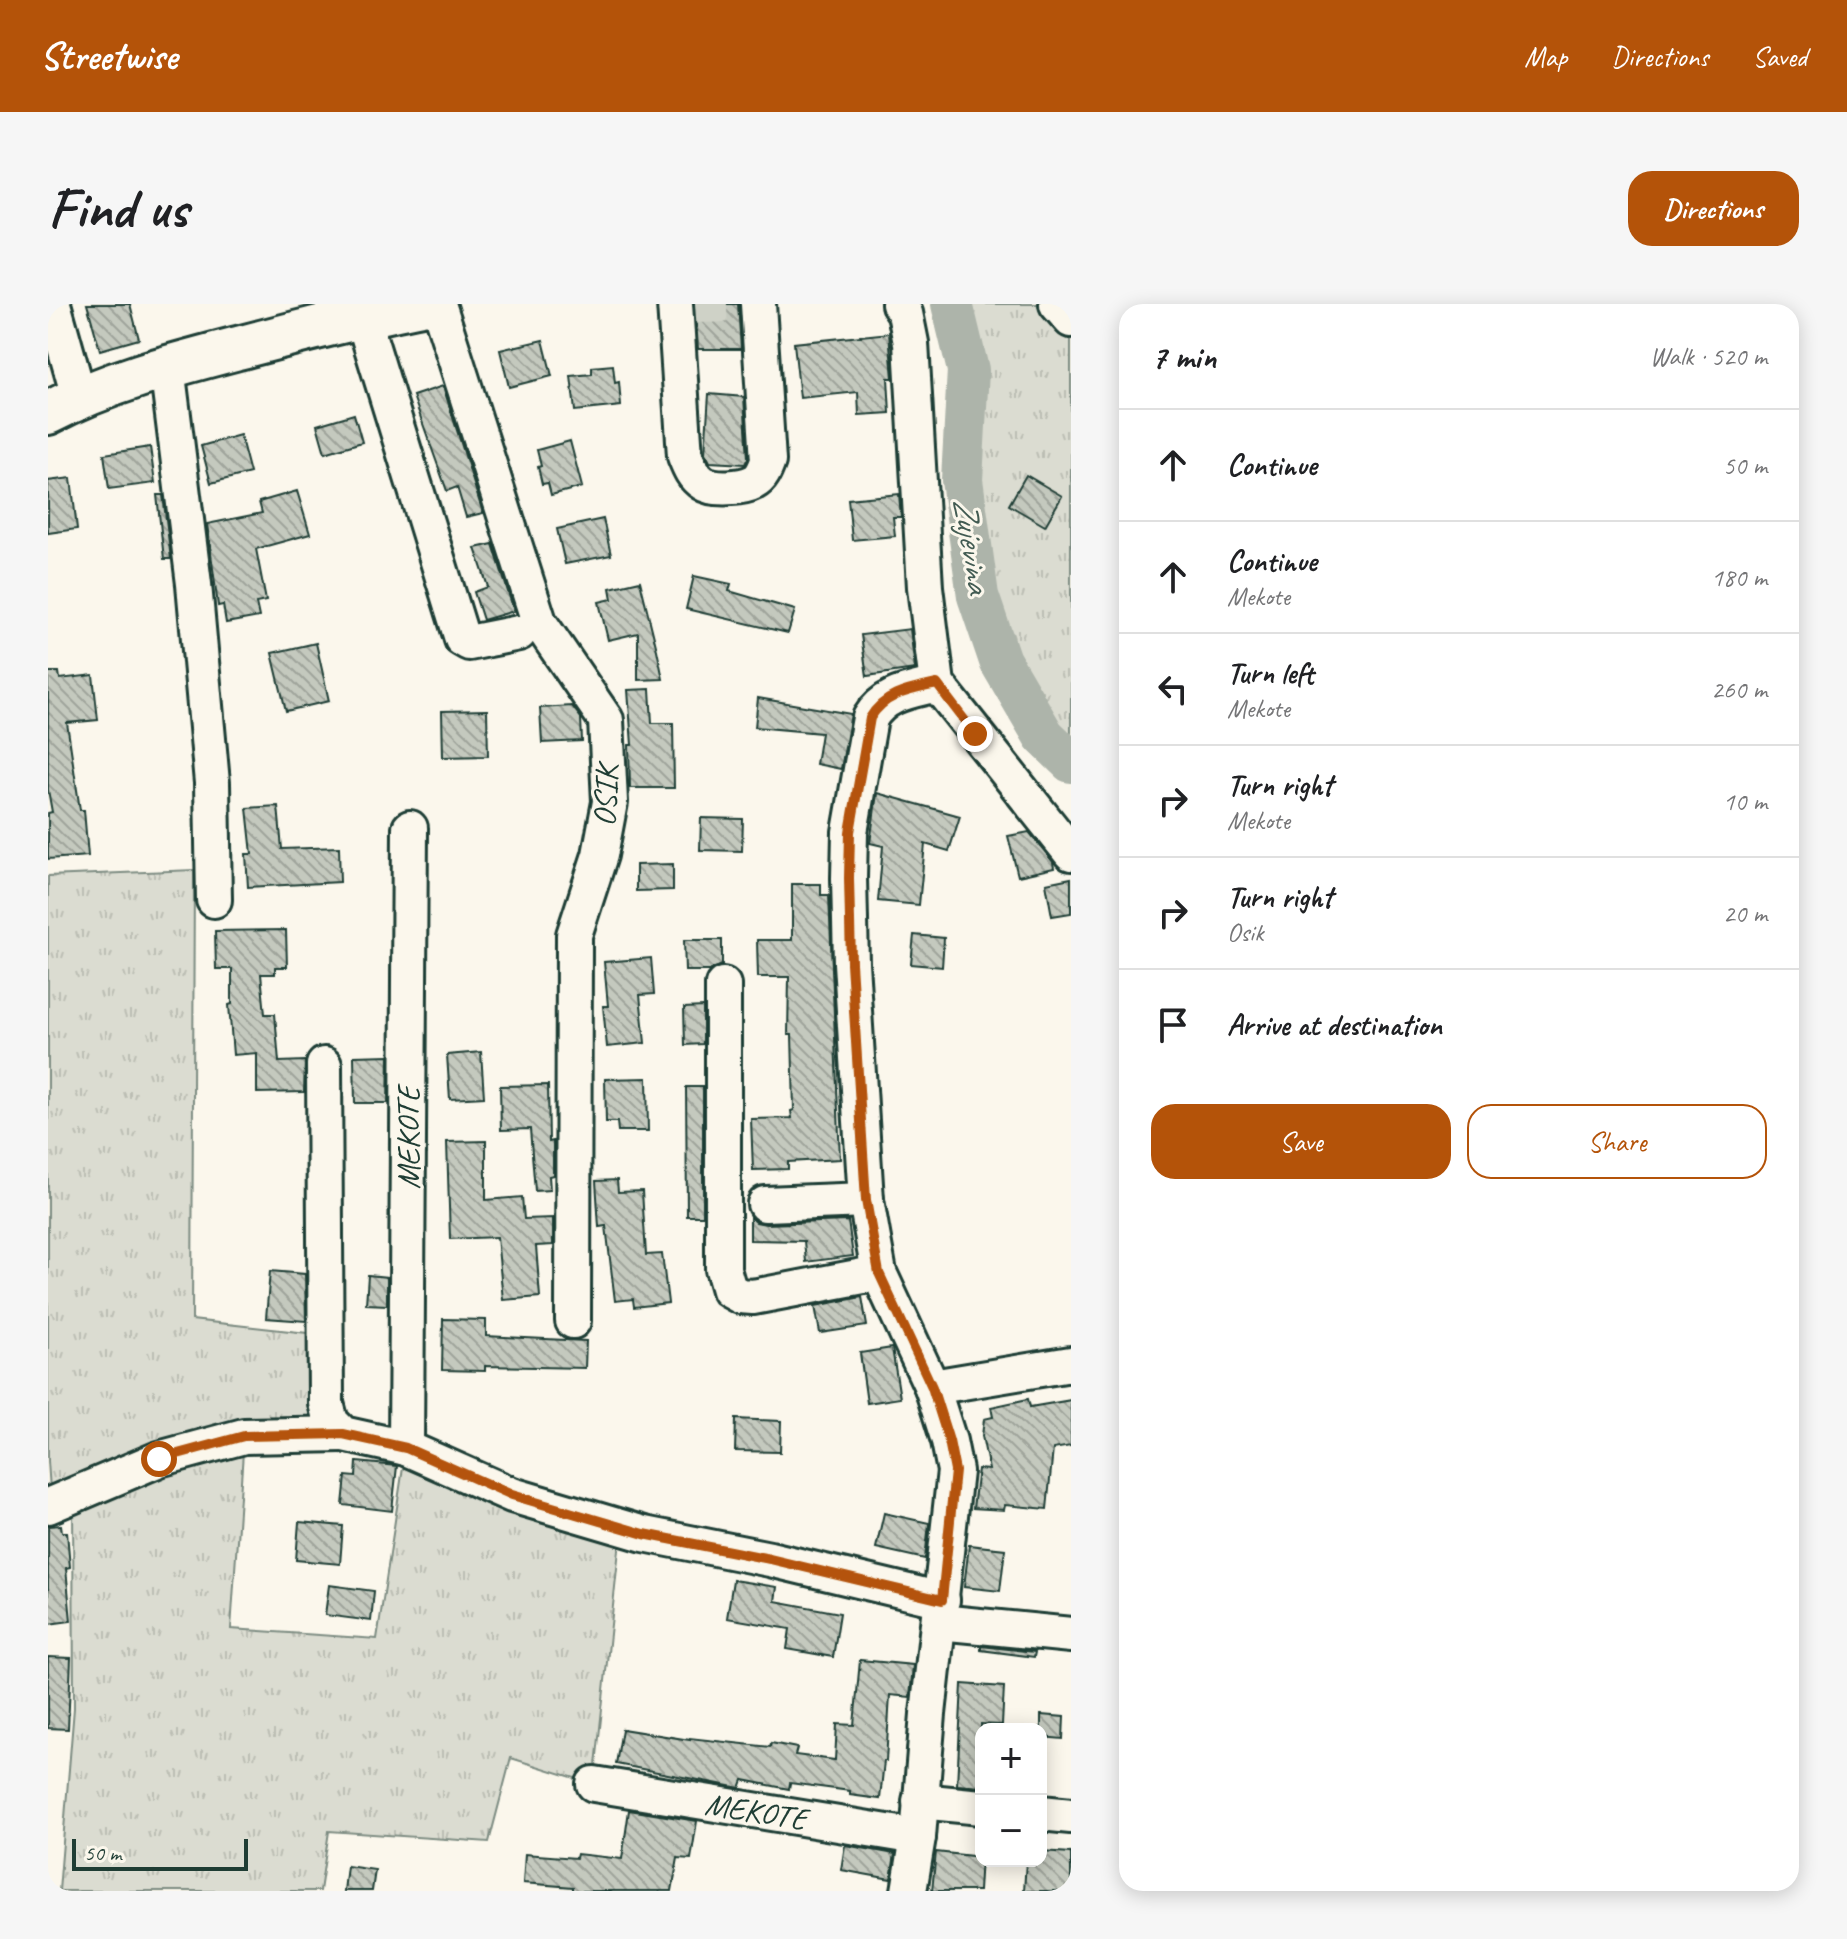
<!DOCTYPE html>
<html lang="en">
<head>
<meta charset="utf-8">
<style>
  :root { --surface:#fff; --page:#f6f6f6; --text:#202124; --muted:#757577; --line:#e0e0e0; --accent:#b45309 }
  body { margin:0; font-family:Caveat,sans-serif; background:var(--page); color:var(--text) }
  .controls { position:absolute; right:24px; bottom:24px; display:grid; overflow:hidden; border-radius:16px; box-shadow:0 4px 20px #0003 }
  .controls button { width:72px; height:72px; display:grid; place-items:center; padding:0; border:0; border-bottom:2px solid var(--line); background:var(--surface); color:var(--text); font:40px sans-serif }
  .scale { position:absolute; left:24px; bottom:20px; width:176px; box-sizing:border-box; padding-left:8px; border:4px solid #1f3d34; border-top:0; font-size:22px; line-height:28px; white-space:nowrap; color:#1f3d34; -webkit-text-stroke:6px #fbf7ec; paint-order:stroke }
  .stop { position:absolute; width:24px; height:24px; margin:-18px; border:6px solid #b45309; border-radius:50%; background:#fff }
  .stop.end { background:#b45309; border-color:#fff; box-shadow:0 2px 8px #0008 }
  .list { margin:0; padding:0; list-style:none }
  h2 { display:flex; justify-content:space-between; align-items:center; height:104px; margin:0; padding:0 32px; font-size:34px }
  h2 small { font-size:26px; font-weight:400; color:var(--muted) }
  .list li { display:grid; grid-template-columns:52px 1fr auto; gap:24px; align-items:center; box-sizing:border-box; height:112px; padding:0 32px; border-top:2px solid var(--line) }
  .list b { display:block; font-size:30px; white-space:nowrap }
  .list p { margin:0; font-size:26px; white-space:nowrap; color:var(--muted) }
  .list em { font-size:26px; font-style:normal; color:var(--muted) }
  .actions { display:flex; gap:16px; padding:24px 32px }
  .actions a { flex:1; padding:18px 0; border:2px solid var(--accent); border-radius:24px; text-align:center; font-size:28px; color:var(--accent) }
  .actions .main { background:var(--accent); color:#fff }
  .icon { flex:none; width:44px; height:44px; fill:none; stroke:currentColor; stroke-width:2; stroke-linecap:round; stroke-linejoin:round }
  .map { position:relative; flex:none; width:1023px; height:1587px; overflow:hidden; border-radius:24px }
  header { display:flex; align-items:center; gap:48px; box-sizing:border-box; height:112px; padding:0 40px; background:var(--accent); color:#fff }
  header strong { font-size:38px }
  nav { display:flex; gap:44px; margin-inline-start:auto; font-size:28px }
  .intro { display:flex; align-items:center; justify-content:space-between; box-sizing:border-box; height:192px; padding:0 48px }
  h1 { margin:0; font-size:56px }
  .button { padding:20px 36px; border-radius:24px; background:var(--accent); color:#fff; font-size:28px; font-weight:700 }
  main { display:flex; gap:48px; padding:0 48px }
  aside { flex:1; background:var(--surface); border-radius:24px; box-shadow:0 4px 20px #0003 }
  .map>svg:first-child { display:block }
</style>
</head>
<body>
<header>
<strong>Streetwise</strong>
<nav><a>Map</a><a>Directions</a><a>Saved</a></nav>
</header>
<div class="intro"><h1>Find us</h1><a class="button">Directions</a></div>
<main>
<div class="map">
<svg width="1023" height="1587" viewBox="0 0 1023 1587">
  <defs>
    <pattern id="grass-tufts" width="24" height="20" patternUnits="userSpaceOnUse" patternTransform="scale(2)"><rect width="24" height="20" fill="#dbdcd1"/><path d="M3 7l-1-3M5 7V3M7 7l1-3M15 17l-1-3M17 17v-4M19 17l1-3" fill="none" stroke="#bcbeb4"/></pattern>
    <pattern id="building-back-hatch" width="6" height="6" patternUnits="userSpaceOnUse" patternTransform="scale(2)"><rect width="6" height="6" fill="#c4c9be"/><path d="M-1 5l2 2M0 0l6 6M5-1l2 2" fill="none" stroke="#9fa49b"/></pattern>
  </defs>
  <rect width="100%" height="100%" fill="#fbf7ec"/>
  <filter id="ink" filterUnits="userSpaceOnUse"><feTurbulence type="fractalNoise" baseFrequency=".0125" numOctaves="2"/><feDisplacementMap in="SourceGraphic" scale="16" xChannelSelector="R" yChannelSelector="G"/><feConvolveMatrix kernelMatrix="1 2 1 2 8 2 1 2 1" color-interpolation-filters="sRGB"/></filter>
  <g filter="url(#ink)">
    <g fill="url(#grass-tufts)" stroke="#7d8c82" stroke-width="2">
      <path d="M 898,0 L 1023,0 L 1023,471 C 947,398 904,293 901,188 C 901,163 904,140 905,115 C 907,76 903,39 898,0 Z"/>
      <path d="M 146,566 L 144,1016 L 277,1031 L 295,1130 L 196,1133 L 183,1325 L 329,1335 L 358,1144 L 572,1236 L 546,1480 L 463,1454 L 441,1538 L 281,1527 L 272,1587 L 11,1587 L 26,1404 L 25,1192 L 3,1200 L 0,1157 L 0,572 Z"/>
    </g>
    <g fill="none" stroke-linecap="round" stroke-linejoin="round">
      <path stroke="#adb4aa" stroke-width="42" d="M 904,0 L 920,66 L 914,176 L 930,292 L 952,357 L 996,432 L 1023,458"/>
    </g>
    <g fill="url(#building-back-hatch)" stroke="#1f3d34" stroke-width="2">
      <path d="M 39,0 L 82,0 L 91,35 L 52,46 Z"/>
      <path d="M 647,0 L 690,0 L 693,45 L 650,45 Z"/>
      <path d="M 841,29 L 845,74 L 840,74 L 842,109 L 811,111 L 810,88 L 752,94 L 746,39 Z"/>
      <path d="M 495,36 L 504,72 L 461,83 L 452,46 Z"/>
      <path d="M 565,61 L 567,79 L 571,78 L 573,102 L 527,107 L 523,72 L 544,70 L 544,63 Z"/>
      <path d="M 395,82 L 435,209 L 418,213 L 409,183 L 399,187 L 365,92 Z"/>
      <path d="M 661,90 L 696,93 L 700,154 L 697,160 L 662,158 L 660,154 L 657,149 Z"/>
      <path d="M 306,110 L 314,138 L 277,149 L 269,121 Z"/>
      <path d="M 192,131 L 202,169 L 163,179 L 153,142 Z"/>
      <path d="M 522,137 L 534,183 L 503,191 L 500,179 L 494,180 L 490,163 L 493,162 L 489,146 Z"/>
      <path d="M 102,143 L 107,179 L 61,185 L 56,150 Z"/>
      <path d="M 978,171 L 1014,192 L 997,222 L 961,201 Z"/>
      <path d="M 23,174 L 29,225 L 0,229 L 0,177 Z"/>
      <path d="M 249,187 L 262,230 L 208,245 L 218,297 L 208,299 L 211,313 L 178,319 L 175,301 L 170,302 L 159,220 L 214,209 L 211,198 Z"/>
      <path d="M 851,190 L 853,213 L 845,213 L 847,232 L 804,236 L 800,195 Z"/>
      <path d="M 109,191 L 115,191 L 123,255 L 116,255 Z"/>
      <path d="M 555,215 L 563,251 L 517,260 L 509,225 Z"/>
      <path d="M 445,240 L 466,307 L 435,316 L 426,288 L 440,283 L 427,244 Z"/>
      <path d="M 646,272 L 683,280 L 681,287 L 747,306 L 740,329 L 638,305 Z"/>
      <path d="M 592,277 L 609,346 L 615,375 L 590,376 L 590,329 L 560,336 L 551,298 L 564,295 L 562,284 Z"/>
      <path d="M 862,325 L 867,365 L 819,372 L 813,331 Z"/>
      <path d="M 268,339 L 281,397 L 238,407 L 224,349 Z"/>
      <path d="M 0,368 L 11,368 L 12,375 L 45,371 L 50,416 L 19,419 L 32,506 L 36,506 L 40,552 L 0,555 L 0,509 L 4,508 L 0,486 Z"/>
      <path d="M 602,385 L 604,419 L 625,419 L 626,484 L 582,484 L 581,441 L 584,441 L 580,386 Z"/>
      <path d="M 710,394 L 803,410 L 793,465 L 768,460 L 773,429 L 707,423 Z"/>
      <path d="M 524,402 L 533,414 L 534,437 L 494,439 L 492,404 Z"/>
      <path d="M 439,406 L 440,452 L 395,453 L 394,407 Z"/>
      <path d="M 829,489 L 912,512 L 901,547 L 877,540 L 871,601 L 830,597 L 835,542 L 822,539 Z"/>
      <path d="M 230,502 L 234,545 L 291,543 L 292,578 L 200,583 L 198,550 L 204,550 L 199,504 Z"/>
      <path d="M 653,514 L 695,515 L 694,547 L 652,546 Z"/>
      <path d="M 981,528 L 1005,558 L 1006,564 L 970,572 L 960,532 Z"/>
      <path d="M 625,560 L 625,586 L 588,587 L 588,561 Z"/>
      <path d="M 1023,574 L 1023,609 L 1004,612 L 998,579 Z"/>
      <path d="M 744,580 L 773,580 L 773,591 L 781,591 L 792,855 L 740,858 L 740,865 L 705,866 L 703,815 L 744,814 L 743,807 L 746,806 L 744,731 L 740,731 L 741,673 L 710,673 L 709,636 L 744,636 Z"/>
      <path d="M 238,626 L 239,663 L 227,663 L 227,670 L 213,670 L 217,710 L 227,710 L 231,758 L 257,757 L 256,788 L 209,789 L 209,749 L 185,751 L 181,701 L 184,700 L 184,665 L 168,665 L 167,627 Z"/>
      <path d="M 866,631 L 896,634 L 894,663 L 863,660 Z"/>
      <path d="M 636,636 L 674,636 L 674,661 L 662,667 L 637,667 Z"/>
      <path d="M 603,654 L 606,690 L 592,691 L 597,739 L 559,743 L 555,702 L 560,702 L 556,658 Z"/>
      <path d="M 655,703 L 655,740 L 637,741 L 636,704 Z"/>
      <path d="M 433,748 L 436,793 L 402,795 L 399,751 Z"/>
      <path d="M 341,751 L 340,799 L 307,799 L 306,752 Z"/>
      <path d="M 599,774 L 600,827 L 570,827 L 569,818 L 558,818 L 557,775 Z"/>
      <path d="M 500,781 L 501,838 L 505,837 L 505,871 L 501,872 L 502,886 L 487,887 L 482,825 L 453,826 L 452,782 Z"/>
      <path d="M 638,783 L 655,783 L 655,912 L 639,912 Z"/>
      <path d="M 438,837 L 438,896 L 474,893 L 476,915 L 505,914 L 505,941 L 488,942 L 492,993 L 455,996 L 449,933 L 402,935 L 399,838 Z"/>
      <path d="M 569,876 L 570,888 L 594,887 L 598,951 L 614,950 L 620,999 L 586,1003 L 585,995 L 567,997 L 558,922 L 551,923 L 548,877 Z"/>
      <path d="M 702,913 L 708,918 L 718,920 L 800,917 L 805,952 L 758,958 L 756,937 L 702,936 Z"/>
      <path d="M 222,967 L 257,970 L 258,1017 L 218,1014 Z"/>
      <path d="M 320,971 L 339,973 L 339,1001 L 318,1000 Z"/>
      <path d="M 814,993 L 819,1022 L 772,1029 L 767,1002 Z"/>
      <path d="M 395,1015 L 438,1016 L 438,1032 L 538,1037 L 537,1064 L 437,1062 L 437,1067 L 394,1066 Z"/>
      <path d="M 844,1044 L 852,1094 L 819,1099 L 812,1049 Z"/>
      <path d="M 980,1095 L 982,1103 L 1023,1096 L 1023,1142 L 1005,1145 L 999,1205 L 957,1201 L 956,1206 L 925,1204 L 930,1165 L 941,1166 L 934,1132 L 936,1115 L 945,1113 L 943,1103 Z"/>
      <path d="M 688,1115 L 733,1117 L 732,1148 L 687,1147 Z"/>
      <path d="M 309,1158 L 349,1162 L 344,1207 L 295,1201 L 298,1172 L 308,1173 Z"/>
      <path d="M 836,1209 L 881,1219 L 877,1255 L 828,1244 Z"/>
      <path d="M 251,1218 L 295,1222 L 292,1260 L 248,1256 Z"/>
      <path d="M 13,1221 L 14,1228 L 19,1228 L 22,1263 L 18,1264 L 23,1317 L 0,1320 L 0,1222 Z"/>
      <path d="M 921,1241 L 957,1245 L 952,1287 L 916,1283 Z"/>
      <path d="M 685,1276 L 729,1283 L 727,1297 L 792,1309 L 785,1353 L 739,1345 L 742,1325 L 679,1314 Z"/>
      <path d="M 281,1281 L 326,1287 L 323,1317 L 277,1311 Z"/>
      <path d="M 933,1342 L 987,1348 L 986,1353 L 933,1346 Z"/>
      <path d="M 0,1353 L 23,1354 L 20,1425 L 0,1424 Z"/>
      <path d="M 812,1356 L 865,1361 L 862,1393 L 842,1391 L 838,1457 L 836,1457 L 832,1495 L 802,1491 L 802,1487 L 742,1479 L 741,1485 L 695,1476 L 692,1484 L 568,1460 L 574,1425 L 642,1436 L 642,1434 L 722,1443 L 723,1439 L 749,1444 L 747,1451 L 787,1456 L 789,1420 L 806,1421 Z"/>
      <path d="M 914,1380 L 956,1383 L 954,1421 L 933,1420 L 933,1483 L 909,1481 Z"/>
      <path d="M 993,1411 L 1016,1413 L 1015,1435 L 993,1433 Z"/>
      <path d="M 581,1506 L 649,1517 L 643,1555 L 630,1554 L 624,1587 L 525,1587 L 525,1583 L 475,1579 L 477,1550 L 528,1554 L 529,1550 L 574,1555 Z"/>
      <path d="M 797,1541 L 847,1550 L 843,1575 L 793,1566 Z"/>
      <path d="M 993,1547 L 1023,1549 L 1023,1587 L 976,1587 L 978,1557 L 993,1557 Z"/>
      <path d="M 888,1548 L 933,1553 L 931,1587 L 884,1587 Z"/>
      <path d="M 299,1562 L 327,1566 L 324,1587 L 296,1587 Z"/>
    </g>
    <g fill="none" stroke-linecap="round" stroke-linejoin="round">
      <path stroke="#cfd2c7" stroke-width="34" stroke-dasharray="34 17" stroke-linecap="butt" d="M 645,2 L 694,1"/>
      <defs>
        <g id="minor">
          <path d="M 5,0 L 31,93"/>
          <path d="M 390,0 L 491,318 L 558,416 L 562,498 L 552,551 L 526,631 L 525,1017"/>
          <path d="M 627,0 L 637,152 C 641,162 645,173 655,179 C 665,186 695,184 706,178 C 714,174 717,165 720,157 L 710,0"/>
          <path d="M 851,0 L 857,9 L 863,39 L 877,283 L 889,380 L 1023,549"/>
          <path d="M 1009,0 L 1023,16"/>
          <path d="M 314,11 L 414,335 L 421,339 L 471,329"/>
          <path d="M 119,63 L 146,280 L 164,479 L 166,596"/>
          <path d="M 675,681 L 675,965 L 681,986 L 692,992 L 705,993 L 831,969"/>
          <path d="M 276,761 L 278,1099 L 283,1118 L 295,1130 L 358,1144 L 464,1191 L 596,1230 L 722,1255 L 894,1296"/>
          <path d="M 717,900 L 818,896"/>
          <path d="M 884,1083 L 1023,1060"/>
          <path d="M 358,1144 L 362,524"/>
          <path d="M 0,1202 L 111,1155 L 196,1132 L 295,1130"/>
          <path d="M 891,1318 L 1023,1331"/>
          <path d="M 546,1480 L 870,1533"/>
          <path d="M 872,1497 L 933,1503"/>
          <path d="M 993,1509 L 1023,1512"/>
          <path d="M 861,1587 L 870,1533 L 880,1410 L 907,1167 L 901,1137 L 884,1083 L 831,969 L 818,896 L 803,659 L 801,574 L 802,528 L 822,414 C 837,389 862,387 889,380"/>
        </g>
        <path id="major" d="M 0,109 C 59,78 125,61 190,44 C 251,28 312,12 374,0"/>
      </defs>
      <use href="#minor" stroke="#1f3d34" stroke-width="40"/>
      <use href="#major" stroke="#1f3d34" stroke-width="48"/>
      <use href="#minor" stroke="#fbf7ec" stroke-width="34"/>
      <use href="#major" stroke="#fbf7ec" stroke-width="42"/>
    </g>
  </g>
  <g fill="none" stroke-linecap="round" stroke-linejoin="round" filter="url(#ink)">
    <path stroke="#b45309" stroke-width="10" d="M 111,1155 L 196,1132 L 295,1130 L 358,1144 L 464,1191 L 596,1230 L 722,1255 L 894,1296 L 907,1167 L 901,1137 L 884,1083 L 831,969 L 818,896 L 803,659 L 801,574 L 802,528 L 822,414 C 837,389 862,386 889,380 L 927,430"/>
  </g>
  <g text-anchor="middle" stroke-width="6" stroke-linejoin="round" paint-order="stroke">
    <g font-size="32" fill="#1f3d34" stroke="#fbf7ec">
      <text transform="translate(557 492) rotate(-87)" y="11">OSIK</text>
      <text transform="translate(360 834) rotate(-90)" y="11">MEKOTE</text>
      <text transform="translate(708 1507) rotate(9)" y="11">MEKOTE</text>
    </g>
    <g font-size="34" font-style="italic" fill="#425b52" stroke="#fbf7ec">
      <text transform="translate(925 241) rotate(81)" y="12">Zujevina</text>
    </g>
  </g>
</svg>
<div class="controls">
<button>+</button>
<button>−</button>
</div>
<div class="scale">50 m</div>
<div class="stop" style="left:111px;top:1155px"></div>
<div class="stop end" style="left:927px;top:430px"></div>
</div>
<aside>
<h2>7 min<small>Walk · 520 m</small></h2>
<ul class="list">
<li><svg class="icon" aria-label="ahead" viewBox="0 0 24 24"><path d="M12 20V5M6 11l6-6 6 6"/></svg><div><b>Continue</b></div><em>50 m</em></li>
<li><svg class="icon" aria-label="ahead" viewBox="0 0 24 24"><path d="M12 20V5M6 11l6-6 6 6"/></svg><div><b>Continue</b><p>Mekote</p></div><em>180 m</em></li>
<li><svg class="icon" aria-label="left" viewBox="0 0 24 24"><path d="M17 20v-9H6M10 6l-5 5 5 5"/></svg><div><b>Turn left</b><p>Mekote</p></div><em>260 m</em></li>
<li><svg class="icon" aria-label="right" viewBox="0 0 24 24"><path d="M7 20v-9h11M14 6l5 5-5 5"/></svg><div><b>Turn right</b><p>Mekote</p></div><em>10 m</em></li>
<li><svg class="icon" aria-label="right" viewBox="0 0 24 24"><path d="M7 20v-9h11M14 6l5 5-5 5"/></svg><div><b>Turn right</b><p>Osik</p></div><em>20 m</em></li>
<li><svg class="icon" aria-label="arrive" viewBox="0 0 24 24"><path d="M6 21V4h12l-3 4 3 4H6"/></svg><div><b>Arrive at destination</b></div></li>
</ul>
<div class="actions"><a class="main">Save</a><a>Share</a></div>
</aside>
</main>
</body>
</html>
